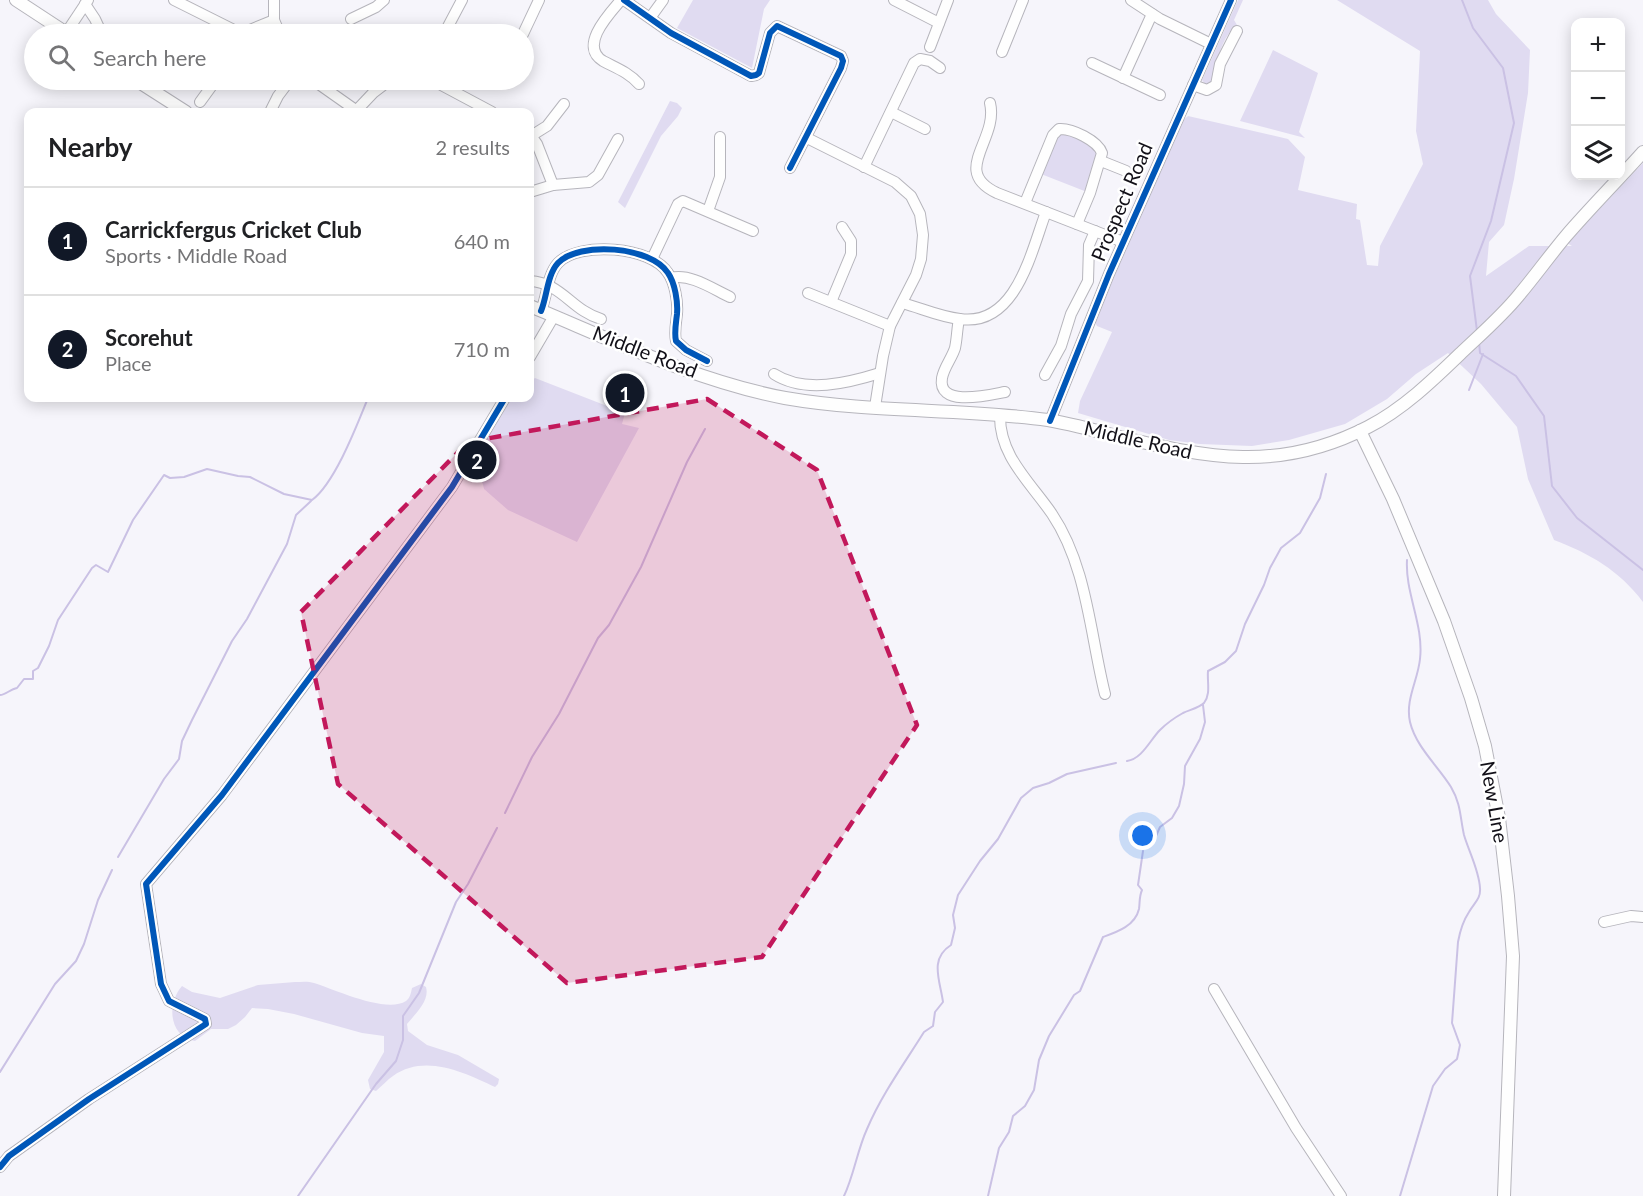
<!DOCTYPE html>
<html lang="en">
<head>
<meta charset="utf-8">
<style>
  :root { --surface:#fff; --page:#f6f6f6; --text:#202124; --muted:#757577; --line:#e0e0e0; --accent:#111827 }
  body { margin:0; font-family:Lato,sans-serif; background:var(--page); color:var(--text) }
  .controls { position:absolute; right:18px; top:18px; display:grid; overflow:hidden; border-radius:12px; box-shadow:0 3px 15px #0003 }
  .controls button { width:54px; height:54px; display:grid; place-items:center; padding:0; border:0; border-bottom:2px solid var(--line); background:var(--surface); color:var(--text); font:30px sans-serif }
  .you { position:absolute; left:1143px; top:836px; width:21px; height:21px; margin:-15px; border:4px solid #fff; border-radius:50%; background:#1a73e8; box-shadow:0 0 0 9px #1a73e833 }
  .badge { display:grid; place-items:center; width:39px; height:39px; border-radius:50%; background:var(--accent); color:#fff; font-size:20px; font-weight:700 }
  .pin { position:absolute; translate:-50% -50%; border:3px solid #fff; box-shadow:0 2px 6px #0006 }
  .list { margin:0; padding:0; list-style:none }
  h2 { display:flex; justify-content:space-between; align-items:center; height:78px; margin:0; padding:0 24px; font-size:26px }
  h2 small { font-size:20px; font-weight:400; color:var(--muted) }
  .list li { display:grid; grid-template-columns:39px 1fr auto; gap:18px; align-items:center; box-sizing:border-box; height:108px; padding:0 24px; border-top:2px solid var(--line) }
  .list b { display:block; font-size:22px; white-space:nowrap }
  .list p { margin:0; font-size:20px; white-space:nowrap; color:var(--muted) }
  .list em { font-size:20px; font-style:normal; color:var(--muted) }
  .icon { flex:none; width:33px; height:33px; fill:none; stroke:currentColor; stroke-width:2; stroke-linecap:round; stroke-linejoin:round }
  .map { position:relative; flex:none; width:1643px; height:1196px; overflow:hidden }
  .search { position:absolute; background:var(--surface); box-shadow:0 3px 15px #0003; left:24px; top:24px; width:510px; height:66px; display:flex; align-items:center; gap:15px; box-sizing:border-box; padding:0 21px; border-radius:33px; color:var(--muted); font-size:22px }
  .panel { position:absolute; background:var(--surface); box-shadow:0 3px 15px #0003; left:24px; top:108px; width:510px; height:294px; border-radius:12px }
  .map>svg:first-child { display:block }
</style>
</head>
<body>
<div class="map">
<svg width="1643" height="1196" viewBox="0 0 1643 1196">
  <rect width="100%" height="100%" fill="#f6f5fb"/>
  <g fill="#e0dbf1">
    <path d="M 693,0 L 770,0 L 764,9 L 752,68 L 677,28 Z"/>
    <path d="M 1238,0 L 1243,0 L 1234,20 L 1237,25 C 1223,34 1215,64 1213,80 L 1208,85 L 1205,84 L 1202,80 L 1204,76 Z"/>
    <path d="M 1337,0 L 1488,0 L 1496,14 L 1530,50 L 1528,93 L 1514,179 L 1504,225 L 1489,242 L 1486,276 L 1529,246 L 1572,246 L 1567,243 L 1643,163 L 1643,602 C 1620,571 1589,553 1554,540 L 1528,479 L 1517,427 L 1481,384 L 1448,353 L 1416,374 L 1387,399 L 1345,424 L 1289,440 L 1252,446 L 1200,444 L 1169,440 L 1078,413 L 1080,401 L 1112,332 L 1097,326 L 1094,320 L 1180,123 L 1188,116 L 1288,139 L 1305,157 L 1298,190 L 1357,204 L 1356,219 L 1360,220 L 1367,265 L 1378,266 L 1380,246 L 1423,164 L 1416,131 L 1420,51 Z"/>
    <path d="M 1273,50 L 1318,73 L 1299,132 L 1305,138 L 1240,121 Z"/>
    <path d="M 670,101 L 677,103 L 682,108 L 678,116 L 661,136 L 625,208 L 618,202 Z"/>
    <path d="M 1066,132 L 1094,147 L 1099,154 L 1087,192 L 1041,174 L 1056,136 Z"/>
    <path d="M 535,378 L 625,413 L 622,424 L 639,428 L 577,542 L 508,510 L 484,489 L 477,460 L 491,426 L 510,398 L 530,398 L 530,382 Z"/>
    <path d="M 295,982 C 301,982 308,981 314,983 C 334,989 386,1014 406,1001 C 410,998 411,993 412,988 L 421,984 L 426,987 C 430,1001 415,1014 407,1024 L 408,1031 L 427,1045 L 458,1055 L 499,1079 L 498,1084 L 495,1087 C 465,1073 425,1053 393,1076 C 387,1080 382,1086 376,1091 L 370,1089 L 368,1080 L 384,1052 L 384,1036 L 362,1033 L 294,1014 L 268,1009 L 252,1008 L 245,1017 L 236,1025 L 228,1029 L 211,1029 L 195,1041 C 168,1036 167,1003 182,986 L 192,992 L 220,998 L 258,985 Z"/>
  </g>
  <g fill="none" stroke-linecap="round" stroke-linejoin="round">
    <g stroke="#cac1e4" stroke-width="2">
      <path d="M 1462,0 L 1473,28 L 1503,68 L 1514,123 L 1491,221 L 1470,276 L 1477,331"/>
      <path d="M 1479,342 L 1480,353 L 1516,376 L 1544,416 L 1552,486 L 1577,518 L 1643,570"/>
      <path d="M 1469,390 L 1483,354"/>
      <path d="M 0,695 C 6,695 10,689 17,688 L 24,679 L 33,679 L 33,671 L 38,668 L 49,646 L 58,620 L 92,568 L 96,565 L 108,572 L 133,520 L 164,475 L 170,478 L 184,477 L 207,469 L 238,476 L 250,477 L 284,494 L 312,500 C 335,483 357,425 368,398"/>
      <path d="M 1127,761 C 1142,759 1150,740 1160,730 C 1167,723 1174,718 1183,713 C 1189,710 1199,708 1204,703 C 1211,694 1207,682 1208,671 L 1225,662 L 1236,651 L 1245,624 L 1264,585 L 1270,568 L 1281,548 L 1300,533 L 1320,498 L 1326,474"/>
      <path d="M 505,813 L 532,757 L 559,714 L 598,638 L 609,625 L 641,567 L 687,462 L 705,429"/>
      <path d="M 1152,845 L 1160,827 L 1172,818 L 1179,806 L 1184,784 L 1185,766 L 1200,739 L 1205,722 L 1203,705"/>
      <path d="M 118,857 L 164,779 L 179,759 L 182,741 L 192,720 L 232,641 L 247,619 L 287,544 L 296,515 L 311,501"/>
      <path d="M 0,1072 L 55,984 L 76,961 L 84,944 L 98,900 L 112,870"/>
      <path d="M 298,1196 L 376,1084 L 396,1061 L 403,1040 L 403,1016 L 419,993 L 456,902 L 468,884 L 497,828"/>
      <path d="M 844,1196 C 854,1175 857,1151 867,1129 C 882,1094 904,1064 924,1032 L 933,1026 L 935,1012 L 943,1002 C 940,980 929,959 951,945 L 955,928 L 953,915 L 958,895 L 980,861 L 998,839 L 1021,798 L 1033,788 L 1049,783 L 1067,774 L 1116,763"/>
      <path d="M 988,1196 L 999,1148 L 1009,1132 L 1013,1116 L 1025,1106 L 1034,1090 L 1039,1060 L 1049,1036 L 1074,995 L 1080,991 L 1103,937 C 1117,932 1135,926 1139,909 C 1140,902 1139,897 1142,890 L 1138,885 L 1143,851"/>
      <path d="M 1400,1196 L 1433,1086 L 1445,1069 L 1457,1059 L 1460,1045 L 1452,1023 L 1458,942 C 1460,931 1463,921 1469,912 C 1474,903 1481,899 1480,888 C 1479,870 1469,852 1464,835 C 1460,817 1461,804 1451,787 C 1438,766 1416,747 1410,722 C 1405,700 1418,680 1420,659 C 1424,625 1405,593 1407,560"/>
    </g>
    <defs>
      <g id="minor">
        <path d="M 174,0 L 238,32 L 245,32 L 274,20"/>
        <path d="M 274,0 L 274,20 L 280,34"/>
        <path d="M 621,0 C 610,13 578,46 603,61 C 616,68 628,72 639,84"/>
        <path d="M 624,0 L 671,33 L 751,76 L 756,75 L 759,73 L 770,33 L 777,26 L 841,56 L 843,61 L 841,68 L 790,168"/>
        <path d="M 894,0 L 939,23"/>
        <path d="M 1131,0 L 1160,19 L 1211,44"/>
        <path d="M 85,4 L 95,19 L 102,34"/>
        <path d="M 650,18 L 663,0"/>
        <path d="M 351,19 L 376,7 L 384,0"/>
        <path d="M 66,33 L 88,0"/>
        <path d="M 444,34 L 462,0"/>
        <path d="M 523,34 L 539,0"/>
        <path d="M 930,47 L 948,0"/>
        <path d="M 1002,52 L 1023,0"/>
        <path d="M 1092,63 L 1160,95"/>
        <path d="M 1123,78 L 1152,14"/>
        <path d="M 313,80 L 357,111"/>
        <path d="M 432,80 L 492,112"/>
        <path d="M 1193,85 L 1207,90 L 1216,85 L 1220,64 L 1237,31"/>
        <path d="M 200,102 L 216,80"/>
        <path d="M 990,103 C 999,140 950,171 997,193 L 1123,242"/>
        <path d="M 270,112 L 278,96 L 290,80"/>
        <path d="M 355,112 L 373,93 L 390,80"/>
        <path d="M 891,112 L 925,129"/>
        <path d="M 530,134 L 537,144 L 553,185"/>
        <path d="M 531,136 L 547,126 L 564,104"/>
        <path d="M 807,138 L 895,182 L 911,196 L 920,214 L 923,235 L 921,259 L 916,275 L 890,326 L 883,356 L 875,407"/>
        <path d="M 1101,161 L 1126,171"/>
        <path d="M 864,167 L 914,63 L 920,59 L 930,61 L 940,68"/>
        <path d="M 530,192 L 553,185 L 589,182 L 598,175 L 618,139"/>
        <path d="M 1025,203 L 1053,135 L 1059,129 C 1072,128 1098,141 1102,153 L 1090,193 L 1077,224"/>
        <path d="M 708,211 L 720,177 L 720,137"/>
        <path d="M 652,259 L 678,204 L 683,201 L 753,231"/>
        <path d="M 671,278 C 690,273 713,289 730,297"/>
        <path d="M 530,281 C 562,283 571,310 601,319"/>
        <path d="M 808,293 L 890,326"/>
        <path d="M 831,302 L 851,254 L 851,241 L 842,227"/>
        <path d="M 902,303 C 921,308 940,317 960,319 C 1016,327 1031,252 1046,212"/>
        <path d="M 541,311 C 547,297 547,275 558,263 C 579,241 651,246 668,273 C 675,283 678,302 677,314 C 676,323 674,333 676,341 L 686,350 L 707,361"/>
        <path d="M 959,319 C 957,329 957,339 955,348 C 952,358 944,367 942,378 C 937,408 989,395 1005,392"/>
        <path d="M 530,357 L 554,316"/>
        <path d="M 774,374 C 805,394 848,383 880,373"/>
        <path d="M 1045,375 L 1061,346 L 1071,314 L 1088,281 L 1089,245 L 1095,231"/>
        <path d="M 1000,415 C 999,456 1031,483 1052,514 C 1087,566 1090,634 1105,694"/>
        <path d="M 1050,421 L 1109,274 L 1231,0"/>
        <path d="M 1604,922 L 1631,916 L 1643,917"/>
        <path d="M 1214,989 L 1296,1128 L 1341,1196"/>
        <path d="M 0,1167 L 9,1156 L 89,1099 L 206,1024 L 205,1019 L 169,1001 L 161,984 L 146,884 L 222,795 L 452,487 L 505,398"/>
      </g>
      <g id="major">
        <path d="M 16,0 L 68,34"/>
        <path d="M 136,80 L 186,112"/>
        <path d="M 530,306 C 612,340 696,381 785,398 C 871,413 961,408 1048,420 C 1071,424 1094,430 1116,436 C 1208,458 1279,473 1368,427 C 1403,409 1433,380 1461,353 C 1481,334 1502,316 1519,295 C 1535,276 1550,255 1566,236 C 1591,207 1618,180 1643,152"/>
        <path d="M 1360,431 L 1393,499 L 1444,621 L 1471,698 L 1485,746 L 1499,818 L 1508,896 L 1513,956 L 1504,1196"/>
      </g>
    </defs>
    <use href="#minor" stroke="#b6b5bc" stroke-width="12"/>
    <use href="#major" stroke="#b6b5bc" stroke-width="14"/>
    <use href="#minor" stroke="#fefefe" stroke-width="10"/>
    <use href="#major" stroke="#fefefe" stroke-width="12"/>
    <defs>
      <g id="cycleway">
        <path d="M 624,0 L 671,33 L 751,76 L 756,75 L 759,73 L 770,33 L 777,26 L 841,56 L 843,61 L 841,68 L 790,168"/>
        <path d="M 541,311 C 547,297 547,275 558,263 C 579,241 651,246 668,273 C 675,283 678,302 677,314 C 676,323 674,333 676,341 L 686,350 L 707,361"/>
        <path d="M 1050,421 L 1109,274 L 1231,0"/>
        <path d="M 0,1167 L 9,1156 L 89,1099 L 206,1024 L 205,1019 L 169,1001 L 161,984 L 146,884 L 222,795 L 452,487 L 505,398"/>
      </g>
    </defs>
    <use href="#cycleway" stroke="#fff" stroke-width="10"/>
    <use href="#cycleway" stroke="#0057b8" stroke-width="6"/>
  </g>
  <path fill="#c2185b" fill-opacity="0.2" stroke="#c2185b" stroke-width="4.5" stroke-dasharray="12 8" stroke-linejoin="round" d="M 707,399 L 817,470 L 917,725 L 762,957 L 567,983 L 338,784 L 301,612 L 468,442 Z"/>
  <g text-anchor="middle" stroke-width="5" stroke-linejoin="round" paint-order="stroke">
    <g font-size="20" fill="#121018" stroke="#fff">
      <text transform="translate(1122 202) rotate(-67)" y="7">Prospect Road</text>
      <text transform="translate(645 352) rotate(21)" y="7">Middle Road</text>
      <text transform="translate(1138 440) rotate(13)" y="7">Middle Road</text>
      <text transform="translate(1494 802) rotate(80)" y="7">New Line</text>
    </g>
  </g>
</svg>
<div class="controls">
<button>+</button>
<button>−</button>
<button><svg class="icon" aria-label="layers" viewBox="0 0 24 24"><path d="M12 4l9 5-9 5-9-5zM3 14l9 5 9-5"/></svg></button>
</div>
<div class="you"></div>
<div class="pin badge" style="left:625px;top:393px">1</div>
<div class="pin badge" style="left:477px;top:460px">2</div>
<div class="search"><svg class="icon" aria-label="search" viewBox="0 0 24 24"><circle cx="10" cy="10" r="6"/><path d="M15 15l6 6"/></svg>Search here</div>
<section class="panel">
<h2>Nearby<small>2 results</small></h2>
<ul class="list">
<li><span class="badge">1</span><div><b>Carrickfergus Cricket Club</b><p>Sports · Middle Road</p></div><em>640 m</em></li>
<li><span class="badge">2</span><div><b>Scorehut</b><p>Place</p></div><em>710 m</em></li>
</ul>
</section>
</div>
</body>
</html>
